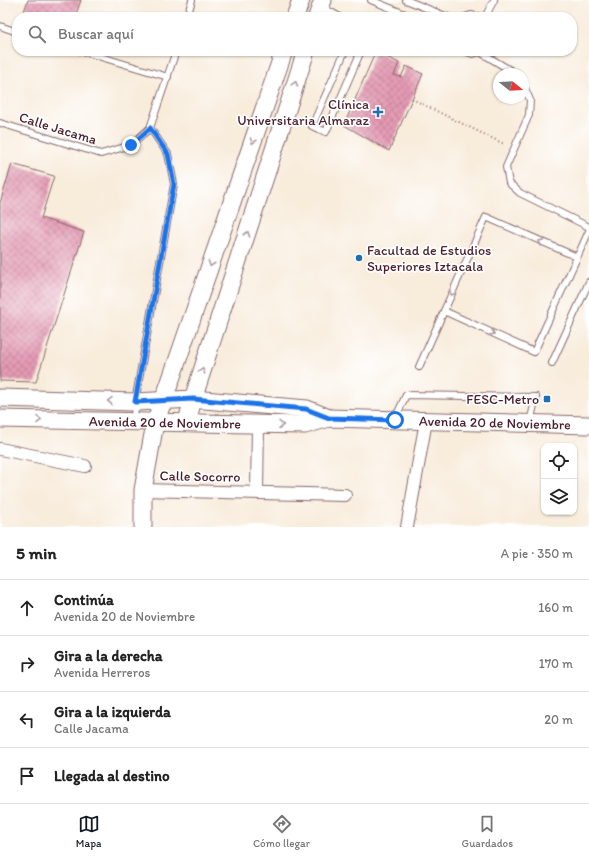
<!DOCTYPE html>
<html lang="es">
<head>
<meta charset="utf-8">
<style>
  :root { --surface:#fff; --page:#f6f6f6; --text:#222; --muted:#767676; --line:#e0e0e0; --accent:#111827 }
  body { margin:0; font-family:Itim,sans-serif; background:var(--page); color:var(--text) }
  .controls { position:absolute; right:12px; bottom:12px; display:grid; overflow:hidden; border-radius:8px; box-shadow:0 1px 3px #0004 }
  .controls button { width:36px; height:36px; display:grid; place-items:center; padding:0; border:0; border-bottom:1px solid var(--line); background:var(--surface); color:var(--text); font:20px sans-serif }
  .compass { position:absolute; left:493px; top:68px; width:36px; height:36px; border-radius:50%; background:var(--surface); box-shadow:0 1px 3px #0004; rotate:108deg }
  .stop { position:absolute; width:12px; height:12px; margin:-9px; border:3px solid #1a73e8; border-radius:50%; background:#fff }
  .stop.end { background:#1a73e8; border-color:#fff; box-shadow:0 1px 4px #0008 }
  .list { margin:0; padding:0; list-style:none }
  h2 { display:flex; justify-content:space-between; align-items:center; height:52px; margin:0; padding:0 16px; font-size:17px }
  h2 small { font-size:13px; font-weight:400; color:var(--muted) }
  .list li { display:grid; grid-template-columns:26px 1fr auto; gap:12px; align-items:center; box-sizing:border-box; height:56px; padding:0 16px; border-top:1px solid var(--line) }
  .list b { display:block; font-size:15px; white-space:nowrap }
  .list p { margin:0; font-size:13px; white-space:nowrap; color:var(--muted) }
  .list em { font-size:13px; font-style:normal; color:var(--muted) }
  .icon { flex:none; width:22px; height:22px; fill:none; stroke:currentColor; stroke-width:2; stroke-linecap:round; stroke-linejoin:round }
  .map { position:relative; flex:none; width:589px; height:527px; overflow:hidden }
  .search { position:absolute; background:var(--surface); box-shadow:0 1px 3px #0004; left:12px; right:12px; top:12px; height:44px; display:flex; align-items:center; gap:10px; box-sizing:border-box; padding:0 14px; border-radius:16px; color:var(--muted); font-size:15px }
  .sheet { height:276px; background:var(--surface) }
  nav { display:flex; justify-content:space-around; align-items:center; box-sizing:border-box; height:56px; border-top:1px solid var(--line); background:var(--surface); font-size:11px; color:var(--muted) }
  nav a { display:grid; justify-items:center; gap:2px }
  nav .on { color:var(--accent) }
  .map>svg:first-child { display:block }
</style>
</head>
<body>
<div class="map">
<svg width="589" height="527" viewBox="0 0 589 527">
  <defs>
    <pattern id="building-cross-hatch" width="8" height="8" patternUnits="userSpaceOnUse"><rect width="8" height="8" fill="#e59bb5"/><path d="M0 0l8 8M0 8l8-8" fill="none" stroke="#bc7e93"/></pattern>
  </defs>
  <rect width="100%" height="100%" fill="#fff"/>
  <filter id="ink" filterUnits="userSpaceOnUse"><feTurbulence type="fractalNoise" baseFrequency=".025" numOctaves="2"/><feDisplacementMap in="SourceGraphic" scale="8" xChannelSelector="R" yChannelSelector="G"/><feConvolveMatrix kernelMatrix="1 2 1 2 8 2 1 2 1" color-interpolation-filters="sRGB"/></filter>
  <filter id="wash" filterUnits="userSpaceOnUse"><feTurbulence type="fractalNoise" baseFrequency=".012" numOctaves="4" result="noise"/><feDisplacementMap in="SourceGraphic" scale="16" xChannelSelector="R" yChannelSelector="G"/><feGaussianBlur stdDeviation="0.9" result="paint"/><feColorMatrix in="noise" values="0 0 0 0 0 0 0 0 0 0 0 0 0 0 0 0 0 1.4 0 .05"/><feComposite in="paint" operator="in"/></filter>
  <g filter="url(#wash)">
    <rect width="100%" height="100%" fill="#f8ecdb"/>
    <g id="blocks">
      <g fill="url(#building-cross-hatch)">
        <path d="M 28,0 L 81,0 L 75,17 L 22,17 Z"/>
        <path d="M 375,53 L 379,53 L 399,63 L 394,75 L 401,77 L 406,66 L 423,74 L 389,151 L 344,125 Z"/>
        <path d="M 12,164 L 54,176 L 41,218 L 84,232 L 36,382 L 0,381 L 0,203 Z"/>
      </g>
    </g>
  </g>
  <g filter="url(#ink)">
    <use href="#blocks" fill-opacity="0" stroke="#876769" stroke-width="1"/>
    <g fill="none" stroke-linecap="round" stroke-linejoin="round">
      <defs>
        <g id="lane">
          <path d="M 371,0 L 412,17"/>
          <path d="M 406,0 L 448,17"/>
          <path d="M 322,7 L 340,17"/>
          <path d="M 187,17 L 192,0"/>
          <path d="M 465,17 L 471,15 L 481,17"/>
          <path d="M 485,17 L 494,0"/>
          <path d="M 0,26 L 17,32"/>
          <path d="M 81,51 L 168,77"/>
          <path d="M 345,51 L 312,126 L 326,132 L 361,51"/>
          <path d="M 410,51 L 413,52"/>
          <path d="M 464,51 L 473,54 L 482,51"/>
          <path d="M 480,52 L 510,70 L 514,74"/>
          <path d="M 523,84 L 530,100 L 529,115 L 506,167 L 509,183 L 520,193 L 589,227"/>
          <path d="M 0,123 L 101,154 L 131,145 L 150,128 L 176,51"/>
          <path d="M 444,311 L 534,352 L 589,231"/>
          <path d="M 552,363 L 589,282"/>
          <path d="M 419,367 L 486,217 L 577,257"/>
          <path d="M 395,419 L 406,395 L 536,397 L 530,422"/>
          <path d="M 134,421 L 135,402 L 174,184 L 168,154 L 150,128"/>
        </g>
        <g id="street">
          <path d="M 0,449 L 85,466"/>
          <path d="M 143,490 L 345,495"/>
          <path d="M 257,492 L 258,424"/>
          <path d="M 407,527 L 426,421"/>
        </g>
        <g id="secondary">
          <path d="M 295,17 L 301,0"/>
          <path d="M 317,17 L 323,0"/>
          <path d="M 0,398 L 135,402 L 193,399 L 307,409 L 329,418"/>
          <path id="s1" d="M 0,419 L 305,425 L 329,418 L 589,425"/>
          <path d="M 187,422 L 193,399 L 306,51"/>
          <path d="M 143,527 L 143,490 L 155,423 L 170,382 L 284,51"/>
        </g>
      </defs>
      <use href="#lane" stroke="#876769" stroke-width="8"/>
      <use href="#street" stroke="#876769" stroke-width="14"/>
      <use href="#secondary" stroke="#876769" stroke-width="19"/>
      <path stroke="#876769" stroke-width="2" stroke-dasharray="1 3" stroke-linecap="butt" d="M 412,99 L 504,144"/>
      <use href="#lane" stroke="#fff" stroke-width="6"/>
      <use href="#street" stroke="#fff" stroke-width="12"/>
      <use href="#secondary" stroke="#fff" stroke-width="17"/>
    </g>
    <defs><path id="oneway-chevron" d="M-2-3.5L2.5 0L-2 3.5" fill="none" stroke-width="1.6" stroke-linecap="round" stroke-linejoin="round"/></defs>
    <g stroke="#ae9aa0">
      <use href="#oneway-chevron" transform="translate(295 84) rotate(-72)"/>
      <use href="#oneway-chevron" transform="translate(253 141) rotate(109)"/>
      <use href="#oneway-chevron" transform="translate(247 234) rotate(-72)"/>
      <use href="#oneway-chevron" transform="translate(541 242) rotate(-156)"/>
      <use href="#oneway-chevron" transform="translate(211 264) rotate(109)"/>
      <use href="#oneway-chevron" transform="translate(452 293) rotate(114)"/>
      <use href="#oneway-chevron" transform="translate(492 333) rotate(25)"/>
      <use href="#oneway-chevron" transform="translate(202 371) rotate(-72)"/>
      <use href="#oneway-chevron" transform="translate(110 401) rotate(-179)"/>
      <use href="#oneway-chevron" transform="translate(39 420) rotate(1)"/>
      <use href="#oneway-chevron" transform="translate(281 425) rotate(1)"/>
    </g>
  </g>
  <g fill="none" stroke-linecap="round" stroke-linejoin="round" filter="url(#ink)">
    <path stroke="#1a73e8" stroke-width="5" d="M 131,145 L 150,128 L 168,154 L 174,184 L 135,402 L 193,399 L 306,409 L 329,418 L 395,420"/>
  </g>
  <g fill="#1f6fb2" stroke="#fff" stroke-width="1.5">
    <path d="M376 106h4v4h4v4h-4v4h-4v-4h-4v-4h4z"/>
    <circle cx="359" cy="258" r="4"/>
    <rect x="543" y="395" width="8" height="8" rx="2"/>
  </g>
  <g text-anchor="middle" stroke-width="3.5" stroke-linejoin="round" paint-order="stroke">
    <g font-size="14" fill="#4a1f2b" stroke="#fff" text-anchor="end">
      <text x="369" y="109">Clínica<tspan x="369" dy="16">Universitaria Almaraz</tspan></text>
      <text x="367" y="255" text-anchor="start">Facultad de Estudios<tspan x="367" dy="16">Superiores Iztacala</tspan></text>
      <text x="539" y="404">FESC-Metro</text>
    </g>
    <g font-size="14" fill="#4a1f2b" stroke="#fff">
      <text transform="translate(58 128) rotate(17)" y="5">Calle Jacama</text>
      <text dy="5" stroke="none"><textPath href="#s1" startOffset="165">Avenida 20 de Noviembre</textPath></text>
      <text dy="5" stroke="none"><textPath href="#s1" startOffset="496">Avenida 20 de Noviembre</textPath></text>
      <text transform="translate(200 476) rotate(1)" y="5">Calle Socorro</text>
    </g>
  </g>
</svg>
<div class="controls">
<button><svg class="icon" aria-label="locate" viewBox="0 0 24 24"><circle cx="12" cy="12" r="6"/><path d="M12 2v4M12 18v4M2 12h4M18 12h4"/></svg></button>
<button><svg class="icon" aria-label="layers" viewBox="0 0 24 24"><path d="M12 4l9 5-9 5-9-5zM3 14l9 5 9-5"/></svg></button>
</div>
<svg class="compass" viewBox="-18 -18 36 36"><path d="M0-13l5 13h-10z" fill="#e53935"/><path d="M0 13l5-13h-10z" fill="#767676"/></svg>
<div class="stop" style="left:395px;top:420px"></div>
<div class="stop end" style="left:131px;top:145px"></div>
<div class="search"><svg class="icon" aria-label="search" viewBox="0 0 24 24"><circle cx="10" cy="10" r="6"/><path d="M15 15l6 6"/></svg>Buscar aquí</div>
</div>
<section class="sheet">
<h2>5 min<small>A pie · 350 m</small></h2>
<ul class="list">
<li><svg class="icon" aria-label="ahead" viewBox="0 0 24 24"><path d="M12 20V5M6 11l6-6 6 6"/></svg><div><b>Continúa</b><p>Avenida 20 de Noviembre</p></div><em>160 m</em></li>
<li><svg class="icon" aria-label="right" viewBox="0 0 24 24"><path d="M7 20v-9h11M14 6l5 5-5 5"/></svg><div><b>Gira a la derecha</b><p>Avenida Herreros</p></div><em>170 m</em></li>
<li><svg class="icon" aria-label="left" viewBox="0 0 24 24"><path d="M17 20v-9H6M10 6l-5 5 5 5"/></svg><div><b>Gira a la izquierda</b><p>Calle Jacama</p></div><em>20 m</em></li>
<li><svg class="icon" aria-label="arrive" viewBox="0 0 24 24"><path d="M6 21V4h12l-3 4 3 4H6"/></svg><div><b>Llegada al destino</b></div></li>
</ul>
</section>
<nav>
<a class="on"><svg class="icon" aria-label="map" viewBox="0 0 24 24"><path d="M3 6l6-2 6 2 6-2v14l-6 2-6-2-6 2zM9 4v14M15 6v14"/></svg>Mapa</a>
<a><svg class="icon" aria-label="directions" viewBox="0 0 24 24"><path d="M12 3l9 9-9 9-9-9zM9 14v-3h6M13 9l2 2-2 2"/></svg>Cómo llegar</a>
<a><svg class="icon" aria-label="saved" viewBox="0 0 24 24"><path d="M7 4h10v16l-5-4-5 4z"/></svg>Guardados</a>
</nav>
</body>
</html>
